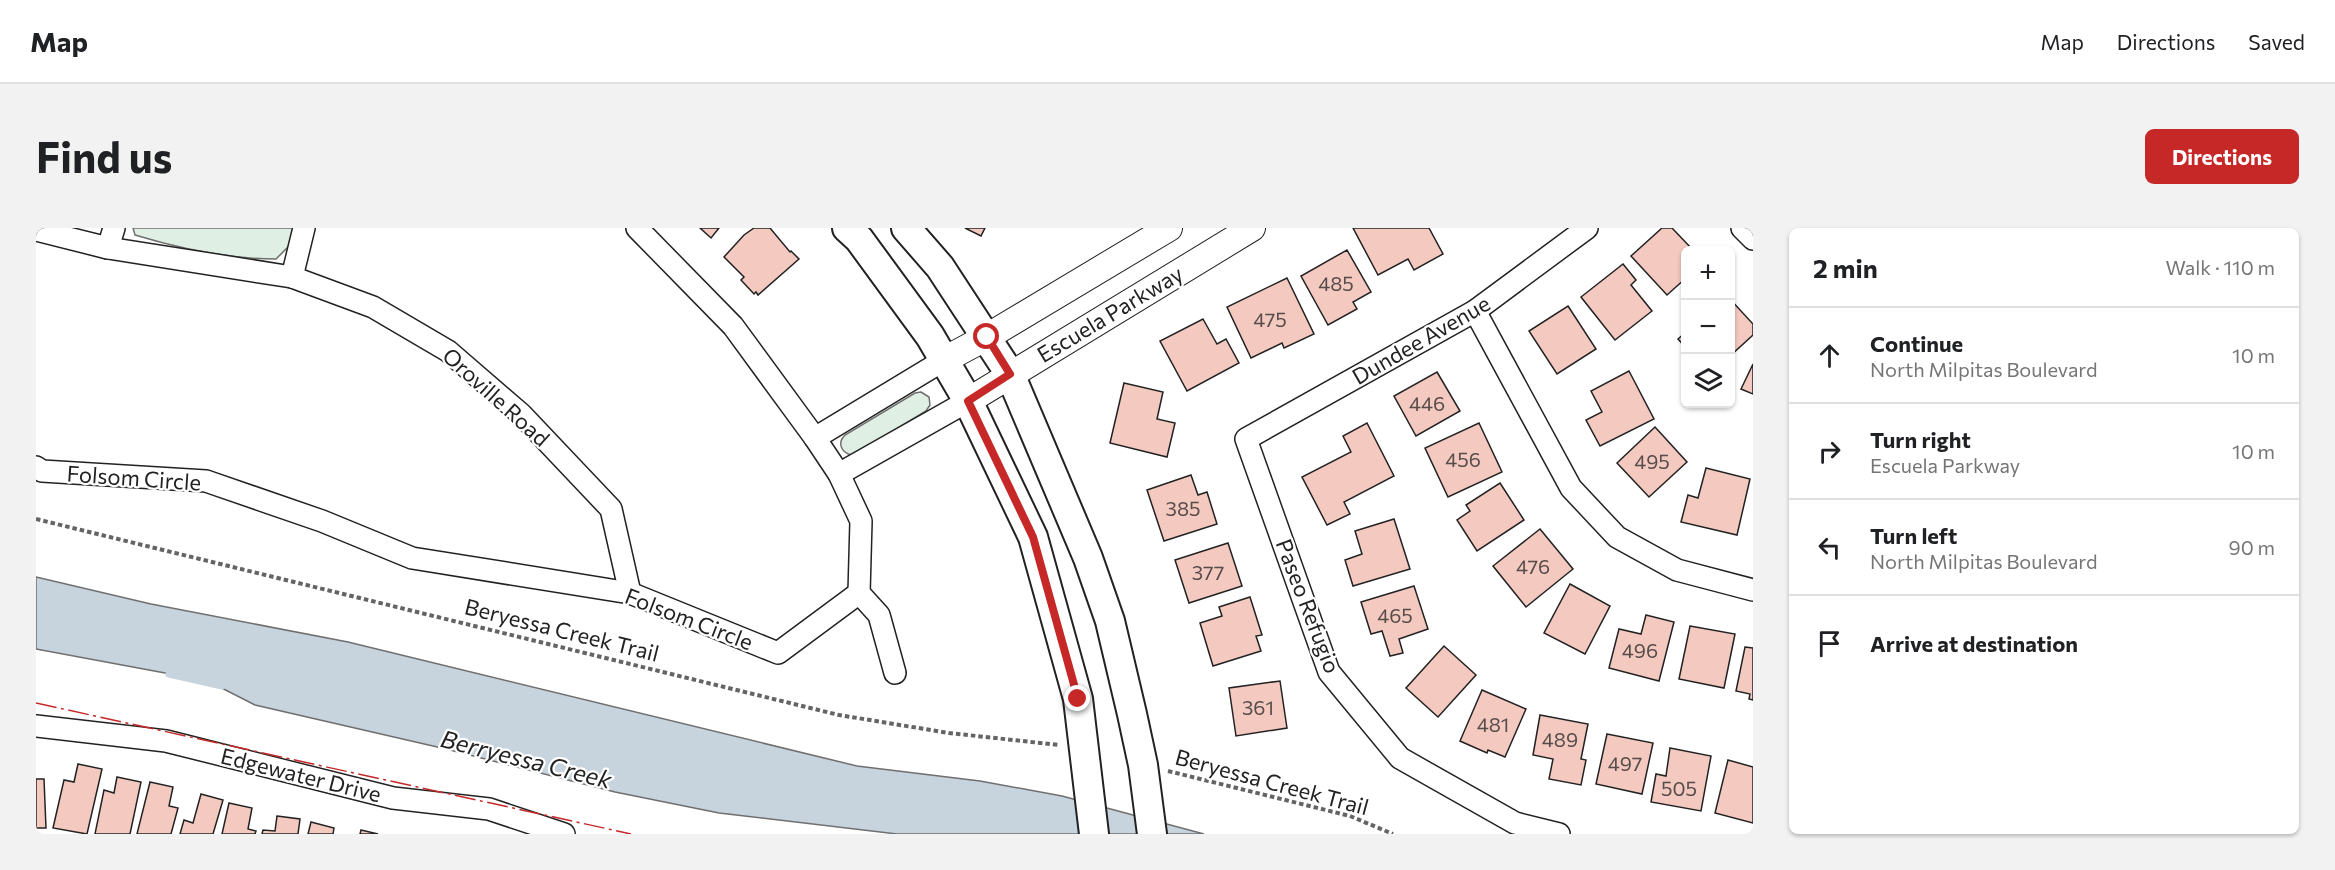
<!DOCTYPE html>
<html lang="en">
<head>
<meta charset="utf-8">
<style>
  :root { --surface:#fff; --page:#f2f2f2; --text:#202124; --muted:#757577; --line:#e0e0e0; --accent:#c62828 }
  body { margin:0; font-family:Commissioner,sans-serif; background:var(--page); color:var(--text) }
  .controls { position:absolute; right:18px; top:18px; display:grid; overflow:hidden; border-radius:9px; box-shadow:0 2px 4px #0004 }
  .controls button { width:54px; height:54px; display:grid; place-items:center; padding:0; border:0; border-bottom:2px solid var(--line); background:var(--surface); color:var(--text); font:30px sans-serif }
  .stop { position:absolute; width:18px; height:18px; margin:-14px; border:4px solid #c62828; border-radius:50%; background:#fff }
  .stop.end { background:#c62828; border-color:#fff; box-shadow:0 2px 6px #0008 }
  .list { margin:0; padding:0; list-style:none }
  h2 { display:flex; justify-content:space-between; align-items:center; height:78px; margin:0; padding:0 24px; font-size:26px }
  h2 small { font-size:20px; font-weight:400; color:var(--muted) }
  .list li { display:grid; grid-template-columns:39px 1fr auto; gap:18px; align-items:center; box-sizing:border-box; height:96px; padding:0 24px; border-top:2px solid var(--line) }
  .list b { display:block; font-size:22px; white-space:nowrap }
  .list p { margin:0; font-size:20px; white-space:nowrap; color:var(--muted) }
  .list em { font-size:20px; font-style:normal; color:var(--muted) }
  .icon { flex:none; width:33px; height:33px; fill:none; stroke:currentColor; stroke-width:2; stroke-linecap:round; stroke-linejoin:round }
  .map { position:relative; flex:none; width:1717px; height:606px; overflow:hidden; border-radius:9px }
  header { display:flex; align-items:center; gap:36px; box-sizing:border-box; height:84px; padding:0 30px; background:var(--surface); border-bottom:2px solid var(--line) }
  header strong { font-size:28px }
  nav { display:flex; gap:33px; margin-inline-start:auto; font-size:21px }
  .intro { display:flex; align-items:center; justify-content:space-between; box-sizing:border-box; height:144px; padding:0 36px }
  h1 { margin:0; font-size:42px }
  .button { padding:15px 27px; border-radius:9px; background:var(--accent); color:#fff; font-size:21px; font-weight:700 }
  main { display:flex; gap:36px; padding:0 36px }
  aside { flex:1; background:var(--surface); border-radius:9px; box-shadow:0 2px 4px #0004 }
  .map>svg:first-child { display:block }
</style>
</head>
<body>
<header>
<strong>Map</strong>
<nav><a>Map</a><a>Directions</a><a>Saved</a></nav>
</header>
<div class="intro"><h1>Find us</h1><a class="button">Directions</a></div>
<main>
<div class="map">
<svg width="1717" height="606" viewBox="0 0 1717 606">
  <rect width="100%" height="100%" fill="#fff"/>
  <g fill="#e0efe3" stroke="#6f6f6f" stroke-width="1.5">
    <path d="M 97,0 L 257,0 L 253,18 L 240,31 C 191,31 145,21 99,7 Z"/>
    <path d="M 885,164 L 893,169 L 894,177 L 890,183 L 821,225 L 815,227 C 805,224 801,215 809,207 L 879,165 Z"/>
  </g>
  <path fill="#c7d3dd" stroke="#6f6f6f" stroke-width="1.5" d="M 0,349 L 115,376 L 312,414 L 821,538 L 944,553 L 1026,568 L 1168,606 L 861,606 L 683,585 L 579,564 L 410,521 L 219,477 L 172,453 L 0,421 Z"/>
  <g fill="none" stroke-linecap="round" stroke-linejoin="round">
    <path stroke="#c7d3dd" stroke-width="7" d="M 133,446 L 186,458"/>
  </g>
  <g fill="#f3c9c0" stroke="#222" stroke-width="1.5">
    <path d="M 664,0 L 683,0 L 675,10 Z"/>
    <path d="M 718,0 L 734,0 L 754,24 L 755,23 L 763,31 L 722,67 L 720,64 L 718,66 L 705,52 L 708,49 L 688,29 L 708,7 Z"/>
    <path d="M 929,0 L 949,0 L 945,8 Z"/>
    <path d="M 1317,0 L 1393,0 L 1407,26 L 1378,42 L 1372,31 L 1342,47 Z"/>
    <path d="M 1626,0 L 1636,0 L 1657,22 L 1650,22 L 1650,50 L 1631,67 L 1595,28 Z"/>
    <path d="M 1311,22 L 1335,64 L 1317,74 L 1321,81 L 1292,97 L 1265,48 Z"/>
    <path d="M 1587,36 L 1600,52 L 1595,57 L 1616,83 L 1579,112 L 1545,69 Z"/>
    <path d="M 1251,50 L 1278,106 L 1248,120 L 1246,115 L 1215,130 L 1191,79 Z"/>
    <path d="M 1694,71 L 1717,96 L 1717,107 L 1694,128 Z"/>
    <path d="M 1532,78 L 1560,121 L 1521,146 L 1493,103 Z"/>
    <path d="M 1167,91 L 1181,116 L 1190,111 L 1203,135 L 1151,163 L 1124,113 Z"/>
    <path d="M 1650,104 L 1650,120 L 1642,111 Z"/>
    <path d="M 1717,136 L 1717,166 L 1705,161 Z"/>
    <path d="M 1593,143 L 1618,191 L 1564,218 L 1550,192 L 1566,184 L 1555,163 Z"/>
    <path d="M 1401,144 L 1424,183 L 1380,208 L 1358,168 Z"/>
    <path d="M 1088,155 L 1127,164 L 1121,191 L 1139,195 L 1131,229 L 1074,215 Z"/>
    <path d="M 1331,195 L 1358,248 L 1308,274 L 1314,286 L 1291,297 L 1266,249 L 1315,224 L 1307,208 Z"/>
    <path d="M 1443,195 L 1466,244 L 1412,269 L 1389,220 Z"/>
    <path d="M 1619,199 L 1651,234 L 1613,269 L 1581,235 Z"/>
    <path d="M 1670,240 L 1714,251 L 1701,307 L 1645,294 L 1652,267 L 1662,270 Z"/>
    <path d="M 1155,247 L 1162,267 L 1171,264 L 1181,296 L 1128,313 L 1111,262 Z"/>
    <path d="M 1464,255 L 1488,292 L 1441,323 L 1421,292 L 1434,283 L 1430,277 Z"/>
    <path d="M 1358,291 L 1374,341 L 1317,358 L 1309,332 L 1326,326 L 1319,303 Z"/>
    <path d="M 1504,301 L 1537,341 L 1490,379 L 1457,338 Z"/>
    <path d="M 1192,315 L 1206,358 L 1153,375 L 1139,332 Z"/>
    <path d="M 1534,356 L 1574,378 L 1549,426 L 1508,405 Z"/>
    <path d="M 1378,358 L 1392,401 L 1363,411 L 1367,425 L 1354,428 L 1346,403 L 1335,406 L 1325,374 Z"/>
    <path d="M 1214,369 L 1226,407 L 1220,408 L 1225,423 L 1177,438 L 1164,395 L 1186,388 L 1183,379 Z"/>
    <path d="M 1610,387 L 1638,394 L 1623,453 L 1573,440 L 1583,401 L 1605,406 Z"/>
    <path d="M 1654,398 L 1699,406 L 1688,460 L 1643,451 Z"/>
    <path d="M 1408,418 L 1440,447 L 1402,489 L 1370,460 Z"/>
    <path d="M 1709,419 L 1717,420 L 1717,472 L 1713,471 L 1714,466 L 1700,463 Z"/>
    <path d="M 1244,453 L 1251,500 L 1200,508 L 1193,460 Z"/>
    <path d="M 1446,462 L 1490,481 L 1469,529 L 1452,522 L 1451,525 L 1424,513 Z"/>
    <path d="M 1504,487 L 1552,496 L 1545,531 L 1550,532 L 1545,557 L 1513,551 L 1517,531 L 1497,527 Z"/>
    <path d="M 1571,506 L 1617,515 L 1606,566 L 1560,556 Z"/>
    <path d="M 1634,520 L 1675,528 L 1665,583 L 1615,574 L 1620,546 L 1630,548 Z"/>
    <path d="M 1692,532 L 1717,539 L 1717,595 L 1679,585 Z"/>
    <path d="M 42,536 L 66,541 L 51,606 L 17,600 L 28,552 L 38,554 Z"/>
    <path d="M 81,549 L 105,554 L 94,606 L 59,606 L 68,562 L 78,565 Z"/>
    <path d="M 0,551 L 8,551 L 10,600 L 0,600 Z"/>
    <path d="M 114,554 L 137,559 L 133,578 L 142,580 L 135,606 L 101,606 Z"/>
    <path d="M 165,566 L 187,572 L 177,606 L 144,606 L 148,592 L 157,595 Z"/>
    <path d="M 193,575 L 216,580 L 212,601 L 220,603 L 219,606 L 186,606 Z"/>
    <path d="M 241,588 L 264,591 L 262,606 L 226,606 L 227,602 L 239,603 Z"/>
    <path d="M 275,594 L 298,600 L 297,606 L 272,606 Z"/>
    <path d="M 325,602 L 342,606 L 324,606 Z"/>
  </g>
  <g fill="none" stroke-linecap="round" stroke-linejoin="round">
    <defs>
      <g id="minor">
        <path d="M 601,0 L 697,98 L 779,210 L 803,246 L 825,293 L 823,365"/>
        <path d="M 1706,0 L 1717,11"/>
        <path d="M 0,2 L 72,20 L 256,49 L 337,79 L 412,123 L 485,186 L 575,281 L 594,365"/>
        <path d="M 72,20 L 78,0"/>
        <path d="M 256,49 L 268,0"/>
        <path d="M 1439,83 L 1535,260 L 1581,309 L 1641,342 L 1717,362"/>
        <path d="M 779,210 L 908,132"/>
        <path d="M 0,239 L 6,243 L 170,253 L 286,293 L 376,330 L 594,365 L 742,425 L 823,365"/>
        <path d="M 803,246 L 932,173"/>
        <path d="M 823,365 L 843,387 L 859,445"/>
        <path d="M 0,498 L 130,513 L 357,570 L 453,581 L 528,606"/>
        <path d="M 1523,606 L 1479,595 L 1364,530 L 1293,444 L 1210,211 L 1439,83 L 1551,0"/>
      </g>
      <g id="tertiary">
        <path d="M 908,132 L 951,109 L 1133,0"/>
        <path d="M 932,173 L 1216,0"/>
      </g>
      <g id="secondary">
        <path d="M 811,0 L 823,11 L 894,108 L 932,173 L 997,309 L 1042,471 L 1058,606"/>
        <path d="M 870,0 L 904,39 L 974,146 L 1052,330 L 1074,393 L 1096,486 L 1107,537 L 1116,606"/>
      </g>
    </defs>
    <use href="#minor" stroke="#222" stroke-width="24"/>
    <use href="#tertiary" stroke="#222" stroke-width="28"/>
    <use href="#secondary" stroke="#222" stroke-width="32"/>
    <g stroke="#646464" stroke-width="4" stroke-dasharray="4.5 3" stroke-linecap="butt">
      <path d="M 0,291 L 803,487 L 913,505 L 1023,517"/>
      <path d="M 1132,543 L 1314,588 L 1357,606"/>
    </g>
    <use href="#minor" stroke="#fff" stroke-width="21"/>
    <use href="#tertiary" stroke="#fff" stroke-width="26"/>
    <use href="#secondary" stroke="#fff" stroke-width="28"/>
    <path stroke="#c62828" stroke-width="1.5" stroke-dasharray="21 4.5 3 4.5" stroke-linecap="butt" d="M 0,475 L 595,606"/>
  </g>
  <g fill="none" stroke-linecap="round" stroke-linejoin="round">
    <path stroke="#c62828" stroke-width="8" d="M 951,109 L 974,146 L 932,173 L 997,309 L 1042,471"/>
  </g>
  <g text-anchor="middle" stroke-width="4.5" stroke-linejoin="round" paint-order="stroke">
    <g font-size="20" fill="#564c4a">
      <text x="1300" y="63">485</text>
      <text x="1234" y="99">475</text>
      <text x="1391" y="183">446</text>
      <text x="1427" y="239">456</text>
      <text x="1616" y="241">495</text>
      <text x="1147" y="288">385</text>
      <text x="1497" y="346">476</text>
      <text x="1172" y="352">377</text>
      <text x="1359" y="395">465</text>
      <text x="1604" y="430">496</text>
      <text x="1222" y="487">361</text>
      <text x="1457" y="504">481</text>
      <text x="1524" y="519">489</text>
      <text x="1589" y="543">497</text>
      <text x="1643" y="568">505</text>
    </g>
    <g font-size="22" fill="#222" stroke="#fff">
      <text transform="translate(1074 86) rotate(-31)" y="8">Escuela Parkway</text>
      <text transform="translate(1385 112) rotate(-30)" y="8">Dundee Avenue</text>
      <text transform="translate(460 169) rotate(42)" y="8">Oroville Road</text>
      <text transform="translate(98 250) rotate(4)" y="8">Folsom Circle</text>
      <text transform="translate(1272 378) rotate(69)" y="8">Paseo Refugio</text>
      <text transform="translate(653 391) rotate(21)" y="8">Folsom Circle</text>
      <text transform="translate(526 402) rotate(14)" y="8">Beryessa Creek Trail</text>
      <text transform="translate(265 547) rotate(14)" y="8">Edgewater Drive</text>
      <text transform="translate(1236 554) rotate(15)" y="8">Beryessa Creek Trail</text>
    </g>
    <g font-size="24" font-style="italic" fill="#222" stroke="#fff">
      <text transform="translate(490 532) rotate(14)" y="8">Berryessa Creek</text>
    </g>
  </g>
</svg>
<div class="controls">
<button>+</button>
<button>−</button>
<button><svg class="icon" aria-label="layers" viewBox="0 0 24 24"><path d="M12 4l9 5-9 5-9-5zM3 14l9 5 9-5"/></svg></button>
</div>
<div class="stop" style="left:951px;top:109px"></div>
<div class="stop end" style="left:1042px;top:471px"></div>
</div>
<aside>
<h2>2 min<small>Walk · 110 m</small></h2>
<ul class="list">
<li><svg class="icon" aria-label="ahead" viewBox="0 0 24 24"><path d="M12 20V5M6 11l6-6 6 6"/></svg><div><b>Continue</b><p>North Milpitas Boulevard</p></div><em>10 m</em></li>
<li><svg class="icon" aria-label="right" viewBox="0 0 24 24"><path d="M7 20v-9h11M14 6l5 5-5 5"/></svg><div><b>Turn right</b><p>Escuela Parkway</p></div><em>10 m</em></li>
<li><svg class="icon" aria-label="left" viewBox="0 0 24 24"><path d="M17 20v-9H6M10 6l-5 5 5 5"/></svg><div><b>Turn left</b><p>North Milpitas Boulevard</p></div><em>90 m</em></li>
<li><svg class="icon" aria-label="arrive" viewBox="0 0 24 24"><path d="M6 21V4h12l-3 4 3 4H6"/></svg><div><b>Arrive at destination</b></div></li>
</ul>
</aside>
</main>
</body>
</html>
